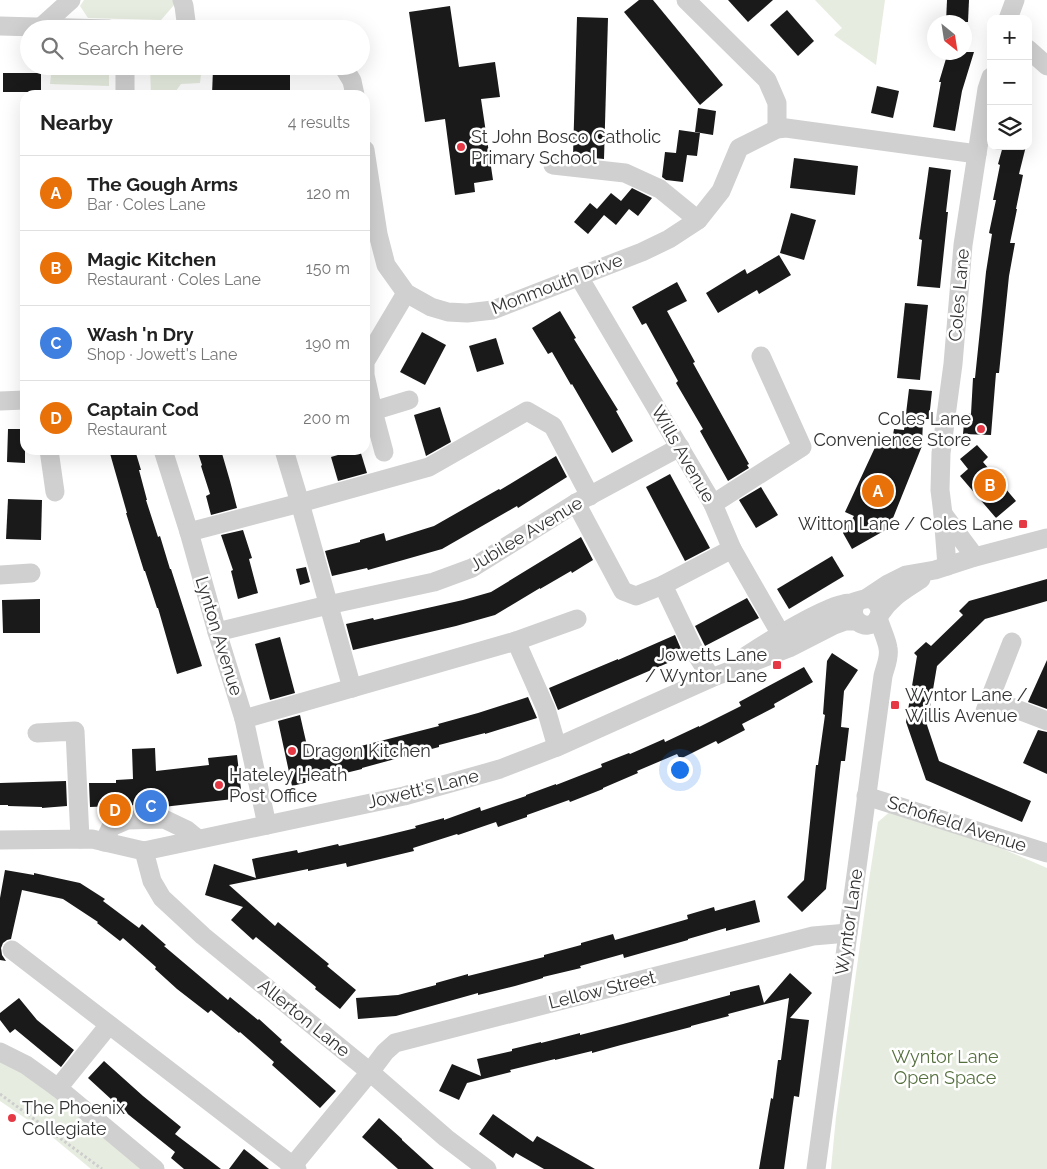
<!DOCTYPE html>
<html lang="en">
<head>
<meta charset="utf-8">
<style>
  :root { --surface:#fff; --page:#f6f6f6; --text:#222; --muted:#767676; --line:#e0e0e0; --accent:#e63946 }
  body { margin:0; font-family:Raleway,sans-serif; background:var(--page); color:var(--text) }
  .controls { position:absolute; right:15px; top:15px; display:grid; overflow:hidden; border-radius:10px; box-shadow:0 5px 20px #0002 }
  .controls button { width:45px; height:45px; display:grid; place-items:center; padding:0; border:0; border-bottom:1px solid var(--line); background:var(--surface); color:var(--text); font:25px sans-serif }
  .compass { position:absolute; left:927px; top:15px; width:45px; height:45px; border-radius:50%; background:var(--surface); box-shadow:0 5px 20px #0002; rotate:150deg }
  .you { position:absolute; left:679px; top:769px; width:18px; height:18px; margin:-12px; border:4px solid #fff; border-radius:50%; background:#1a73e8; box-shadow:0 0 0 8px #1a73e833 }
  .badge { display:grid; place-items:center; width:32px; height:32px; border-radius:50%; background:var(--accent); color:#fff; font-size:16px; font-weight:700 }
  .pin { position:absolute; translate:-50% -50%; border:2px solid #fff; box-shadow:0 1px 5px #0006 }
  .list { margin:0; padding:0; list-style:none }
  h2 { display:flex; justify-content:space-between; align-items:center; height:65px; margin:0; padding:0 20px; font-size:21px }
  h2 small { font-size:16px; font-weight:400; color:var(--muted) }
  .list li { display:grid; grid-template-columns:32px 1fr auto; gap:15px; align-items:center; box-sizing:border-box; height:75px; padding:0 20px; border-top:1px solid var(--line) }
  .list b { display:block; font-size:19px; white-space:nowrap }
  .list p { margin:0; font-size:16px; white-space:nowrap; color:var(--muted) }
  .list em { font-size:16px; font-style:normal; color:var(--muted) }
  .icon { flex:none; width:28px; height:28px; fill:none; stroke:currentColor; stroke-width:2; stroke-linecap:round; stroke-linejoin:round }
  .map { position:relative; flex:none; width:1047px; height:1169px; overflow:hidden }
  .search { position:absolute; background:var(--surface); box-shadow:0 5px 20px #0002; left:20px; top:20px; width:350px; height:55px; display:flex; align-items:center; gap:12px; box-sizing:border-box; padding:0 18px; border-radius:28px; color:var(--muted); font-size:19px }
  .panel { position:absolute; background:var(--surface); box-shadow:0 5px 20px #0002; left:20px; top:90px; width:350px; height:365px; border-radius:15px }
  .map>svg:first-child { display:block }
</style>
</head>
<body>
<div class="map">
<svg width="1047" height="1169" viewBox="0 0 1047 1169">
  <rect width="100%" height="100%" fill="#fff"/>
  <g fill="#e6ecdf">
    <path d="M 84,0 L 173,0 L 174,5 L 161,20 L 88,18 L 80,6 Z"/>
    <path d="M 815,0 L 885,0 L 876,65 L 834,35 L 842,28 Z"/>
    <path d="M 52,66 L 107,66 L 109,69 L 109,86 L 50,84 Z"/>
    <path d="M 150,66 L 202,66 L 200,83 L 181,84 L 173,95 L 151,95 Z"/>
    <path d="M 892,810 L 987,842 L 1047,868 L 1047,1169 L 831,1169 L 836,1117 L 869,880 L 878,822 Z"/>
    <path d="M 0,1052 L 155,1169 L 91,1169 L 50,1135 L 0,1101 Z"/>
  </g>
  <g fill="#1a1a1a">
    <path d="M 639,0 L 653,0 L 723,85 L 700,105 L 624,12 Z"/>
    <path d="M 728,0 L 773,0 L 748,22 Z"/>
    <path d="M 947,0 L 969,0 L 968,22 L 946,22 Z"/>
    <path d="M 450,6 L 459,67 L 495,62 L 500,97 L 481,99 L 493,180 L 474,183 L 475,192 L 455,195 L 445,119 L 425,122 L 409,12 Z"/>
    <path d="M 787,10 L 814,41 L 798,56 L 770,25 Z"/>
    <path d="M 577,17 L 608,18 L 604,159 L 573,156 Z"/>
    <path d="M 948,52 L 974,52 L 962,91 L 955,131 L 933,127 L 941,82 L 939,82 Z"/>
    <path d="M 213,69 L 290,69 L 290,95 L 212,95 Z"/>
    <rect x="3" y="73" width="38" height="19"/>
    <path d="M 877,86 L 899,91 L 893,118 L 871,113 Z"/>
    <path d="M 698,108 L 716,111 L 713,135 L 695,132 Z"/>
    <path d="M 679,130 L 700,133 L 697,156 L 687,155 L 683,182 L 666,180 L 662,177 L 665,152 L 676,153 Z"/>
    <path d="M 1003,146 L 1026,146 L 1019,174 L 1023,175 L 1016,209 L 1017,209 L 1010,243 L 1015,243 L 1009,276 L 999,373 L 996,373 L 991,435 L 963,434 L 965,413 L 971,414 L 973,378 L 975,378 L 986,272 L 992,234 L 989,233 L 996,200 L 993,200 L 1000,165 L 998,164 Z"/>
    <path d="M 794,158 L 858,166 L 855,195 L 790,188 Z"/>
    <path d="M 929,167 L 951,170 L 946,212 L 948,212 L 940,288 L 917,286 L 922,240 L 919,239 Z"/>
    <path d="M 632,188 L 652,198 L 638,216 L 629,209 L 616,225 L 604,215 L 588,234 L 574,222 L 590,203 L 597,209 L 611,193 L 621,201 Z"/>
    <path d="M 791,213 L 816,220 L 804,260 L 780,253 Z"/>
    <path d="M 779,255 L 791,275 L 759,294 L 757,290 L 718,313 L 706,293 L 745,269 L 747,274 Z"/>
    <path d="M 677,282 L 687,301 L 667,311 L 695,362 L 693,363 L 749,464 L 747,465 L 749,468 L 728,481 L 700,431 L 703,429 L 676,383 L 678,381 L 646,323 L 642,325 L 632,307 Z"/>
    <path d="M 905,303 L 928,305 L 920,380 L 897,378 Z"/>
    <path d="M 560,311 L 576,338 L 574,339 L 618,410 L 616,411 L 633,441 L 612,453 L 572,384 L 571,385 L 552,352 L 548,354 L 532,328 Z"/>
    <path d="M 422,332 L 446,345 L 425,385 L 400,372 Z"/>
    <path d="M 496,338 L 504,364 L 477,372 L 469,346 Z"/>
    <path d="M 909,389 L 932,391 L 929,419 L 923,419 L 922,446 L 889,528 L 852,549 L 843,533 L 854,516 L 845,512 L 878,441 L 891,447 L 894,429 L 904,430 Z"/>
    <path d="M 440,407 L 451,442 L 426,456 L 414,415 Z"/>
    <path d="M 8,429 L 25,429 L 25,463 L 7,462 Z"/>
    <path d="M 977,445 L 988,457 L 983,462 L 1016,501 L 996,518 L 960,476 L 968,469 L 960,459 Z"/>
    <path d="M 109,450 L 135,450 L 141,470 L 139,470 L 147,500 L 146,500 L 158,537 L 160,536 L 170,569 L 171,569 L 202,666 L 177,674 L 158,608 L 157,608 L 145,571 L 144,571 L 126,513 L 127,513 Z"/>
    <path d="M 197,450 L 221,450 L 230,481 L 237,508 L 211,515 L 206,496 L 210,494 L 201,466 L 202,465 Z"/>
    <path d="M 355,450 L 360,450 L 367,473 L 338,481 L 331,457 Z"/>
    <path d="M 556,456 L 567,477 L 518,508 L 517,506 L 442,549 L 368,570 L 367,568 L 332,576 L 325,551 L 360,542 L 360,540 L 384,533 L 386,541 L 434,526 L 499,489 L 500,490 Z"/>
    <path d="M 670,474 L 710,548 L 685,561 L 646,487 Z"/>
    <path d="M 761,487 L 778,515 L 756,528 L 739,500 Z"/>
    <path d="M 8,499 L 42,500 L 41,540 L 6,539 Z"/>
    <path d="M 243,530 L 252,558 L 249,559 L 258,593 L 238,599 L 231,571 L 233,570 L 221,535 Z"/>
    <path d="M 581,537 L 593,560 L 572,573 L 571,571 L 540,589 L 540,588 L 495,615 L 456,626 L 353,650 L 346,624 L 373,618 L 374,620 L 463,600 L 491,592 Z"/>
    <path d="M 832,556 L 844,576 L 789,609 L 777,589 Z"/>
    <path d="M 306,567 L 310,582 L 300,585 L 296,569 Z"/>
    <path d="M 1047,579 L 1047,601 L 985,619 L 937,666 L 927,725 L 939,761 L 1031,801 L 1022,822 L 926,780 L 906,722 L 917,656 L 914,653 L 926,642 L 931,646 L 963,615 L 959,611 L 969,601 Z"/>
    <path d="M 747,598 L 759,618 L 705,646 L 695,626 Z"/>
    <path d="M 40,599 L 40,633 L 3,633 L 2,600 Z"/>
    <path d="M 675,635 L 684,656 L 558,710 L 549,688 L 618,659 L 618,660 Z"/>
    <path d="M 280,637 L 295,693 L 270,700 L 255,644 Z"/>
    <path d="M 832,653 L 858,670 L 844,691 L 841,727 L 849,728 L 845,761 L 841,761 L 826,889 L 802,912 L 787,897 L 804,880 L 816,765 L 818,765 L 825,715 L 823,714 L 827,661 Z"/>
    <path d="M 1047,660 L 1047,709 L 1028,702 Z"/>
    <path d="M 804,667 L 813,682 L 774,704 L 775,707 L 742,724 L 745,730 L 718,744 L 716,741 L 680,759 L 677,754 L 637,771 L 638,773 L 603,788 L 603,789 L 570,802 L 569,800 L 527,815 L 527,817 L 498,827 L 496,822 L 458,835 L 457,834 L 413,848 L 414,851 L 347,867 L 346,863 L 308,871 L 308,869 L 229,885 L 275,926 L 278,922 L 329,964 L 327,966 L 356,990 L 340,1009 L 315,989 L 316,987 L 256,937 L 253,940 L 231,920 L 243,907 L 205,895 L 214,864 L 256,878 L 252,859 L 297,850 L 298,853 L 338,844 L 339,846 L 375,838 L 416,828 L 415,826 L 444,818 L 444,820 L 480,807 L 481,811 L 526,796 L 526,795 L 556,784 L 556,785 L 602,767 L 601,764 L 629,753 L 630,754 L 664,739 L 665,742 L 699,726 L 699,727 L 741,706 L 739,702 Z"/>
    <path d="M 528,697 L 537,718 L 485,734 L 485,733 L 439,745 L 439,747 L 362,768 L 362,769 L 292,786 L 278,721 L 300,715 L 310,759 L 439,726 L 438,724 L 478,713 Z"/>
    <path d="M 1038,730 L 1047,732 L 1047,774 L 1023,763 Z"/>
    <path d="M 155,748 L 156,771 L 209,765 L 208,758 L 237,755 L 242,798 L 163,807 L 163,804 L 90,807 L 89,783 L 116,783 L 116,780 L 133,779 L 132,749 Z"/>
    <path d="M 66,781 L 67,806 L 42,808 L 42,807 L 8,806 L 8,805 L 0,805 L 0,783 Z"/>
    <path d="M 5,870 L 34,875 L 34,873 L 80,883 L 105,899 L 103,901 L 139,928 L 142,924 L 166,945 L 164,946 L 228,1000 L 230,997 L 258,1020 L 259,1019 L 282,1040 L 280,1042 L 336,1091 L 320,1108 L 272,1065 L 274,1062 L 240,1032 L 239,1033 L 211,1010 L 208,1013 L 177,989 L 155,969 L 156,967 L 123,938 L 120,941 L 97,923 L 98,922 L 63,899 L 22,890 L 11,939 L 7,940 L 3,943 L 1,948 L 2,955 L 6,961 L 0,960 L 0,898 Z"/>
    <path d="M 755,900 L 760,922 L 726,931 L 726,928 L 688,939 L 688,940 L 624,958 L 623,954 L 580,966 L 581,968 L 543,977 L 543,978 L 515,986 L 478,995 L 478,993 L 396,1016 L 358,1019 L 356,998 L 398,995 L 436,985 L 436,983 L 468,974 L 468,976 L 544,957 L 544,955 L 581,945 L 581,943 L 613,934 L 615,940 L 688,919 L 687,915 L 714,907 L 715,911 Z"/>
    <path d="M 790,973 L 812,993 L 790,1018 L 809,1020 L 799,1097 L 794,1096 L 784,1169 L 759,1169 L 771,1098 L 773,1099 L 778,1060 L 781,1060 L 789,998 L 728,1014 L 729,1016 L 691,1026 L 691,1027 L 621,1045 L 592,1053 L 592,1051 L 555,1060 L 555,1059 L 510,1070 L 511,1072 L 467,1083 L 459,1100 L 439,1091 L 452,1064 L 481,1076 L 477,1059 L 512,1051 L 512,1049 L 541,1042 L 541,1043 L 580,1033 L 580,1035 L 623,1024 L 730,995 L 730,992 L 759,985 L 764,1003 Z"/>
    <path d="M 19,998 L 37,1020 L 74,1050 L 61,1067 L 15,1029 L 10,1033 L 0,1020 L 0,1013 Z"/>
    <path d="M 104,1061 L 143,1096 L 181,1127 L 175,1134 L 221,1169 L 184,1169 L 171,1158 L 175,1152 L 124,1111 L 88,1078 Z"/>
    <path d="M 493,1114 L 533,1142 L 537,1136 L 595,1169 L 544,1169 L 516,1153 L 513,1158 L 479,1134 Z"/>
    <path d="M 379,1118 L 402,1139 L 402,1140 L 434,1169 L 398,1169 L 362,1137 Z"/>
    <path d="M 244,1149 L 269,1169 L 229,1169 Z"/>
  </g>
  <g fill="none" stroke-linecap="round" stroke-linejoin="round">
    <path stroke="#cdcdcd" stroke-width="3" stroke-dasharray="2.5 2.5" stroke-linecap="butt" d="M 0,1094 L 102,1169"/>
    <g stroke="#d0d0d0" stroke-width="19">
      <path d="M 182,0 L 184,6 L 187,29"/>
      <path d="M 686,0 L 767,80 L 777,103 L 777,129"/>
      <path d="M 1008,19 L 1015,0"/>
      <path d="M 0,26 L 109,29"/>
      <path d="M 41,27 L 71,0"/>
      <path d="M 1028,49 L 1047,66"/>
      <path d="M 343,66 L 352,81 L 355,95"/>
      <path d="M 125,95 L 125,66"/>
      <path d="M 365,150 L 378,234 L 386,265 L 406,293 L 431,307 L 448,312 L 467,313 L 493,310 L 642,252 L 669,239 L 698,220 L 721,191 L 739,148 L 777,129 L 786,128 L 977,154"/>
      <path d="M 553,165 L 625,173 L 660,189 L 698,220"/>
      <path d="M 579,277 L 713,504 L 732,549 L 783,638 L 790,638 L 799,632 L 805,633"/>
      <path d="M 0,401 L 25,400"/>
      <path d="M 373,411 L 409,400"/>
      <path d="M 49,450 L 55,492"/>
      <path d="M 163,450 L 189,532 L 217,632 L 244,719 L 267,825"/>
      <path d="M 284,450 L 300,503 L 352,688"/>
      <path d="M 384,452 L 373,411 L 365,375 L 365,362 L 406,293"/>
      <path d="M 576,503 L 623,591 L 636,596 L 663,585 L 732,549"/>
      <path d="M 713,504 L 802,447 L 761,356"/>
      <path d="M 943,514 L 975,557"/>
      <path d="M 189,532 L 300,503 L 429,467 L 527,411 L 553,426 L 590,496"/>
      <path d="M 947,566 L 943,514 L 940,490 L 941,453 L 953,364 L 963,245 L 987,89 L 991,77"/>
      <path d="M 0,575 L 31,573"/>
      <path d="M 663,585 L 695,652 L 711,678"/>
      <path d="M 867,598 L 888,584 L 906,575 L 935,570 L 975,557 L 1047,538"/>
      <path d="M 880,614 C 891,597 904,590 921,579"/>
      <path d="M 217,632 L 328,605 L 434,582 L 472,568 L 576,503 L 680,447"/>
      <path d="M 516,641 L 546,709 L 557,747"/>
      <path d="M 746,656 C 766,643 787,630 808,619 C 818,614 829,608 840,605 C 843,604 847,603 851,603 C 860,600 872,594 878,605 C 881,610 880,616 877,620 C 866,634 844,617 858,601"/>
      <path d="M 990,699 L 1047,721"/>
      <path d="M 985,711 L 1012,642"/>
      <path d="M 244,719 L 516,641 L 577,619"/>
      <path d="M 37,733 L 75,731 L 80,839"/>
      <path d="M 866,796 L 1047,853"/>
      <path d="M 0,840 L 92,839 L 144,851 L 404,796 L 500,769 L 557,747 L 711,678 L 789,648 L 834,625 L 845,621 L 857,621"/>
      <path d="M 104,842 L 111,827 L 127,820 L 164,819 L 187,830 L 198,839"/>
      <path d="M 144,851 L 152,881 L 162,898 L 203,936 L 370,1072 L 446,1138 L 487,1169"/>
      <path d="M 12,950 L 297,1169"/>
      <path d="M 0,1052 L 26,1065 L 58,1088 L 155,1169"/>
      <path d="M 58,1088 L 109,1025"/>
      <path d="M 290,1169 L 370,1072 L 385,1052 L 395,1043 L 813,936 L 848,933"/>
      <path d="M 816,1169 L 883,676 C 885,667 890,658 888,648 C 887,640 881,628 878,618"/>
    </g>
  </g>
  <g fill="#e63946" stroke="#fff" stroke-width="2">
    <circle cx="461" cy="147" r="5"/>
    <circle cx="981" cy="429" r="5"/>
    <rect x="1018" y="519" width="10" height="10" rx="2.5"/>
    <rect x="772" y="660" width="10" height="10" rx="2.5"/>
    <rect x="890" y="700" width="10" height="10" rx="2.5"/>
    <circle cx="292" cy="751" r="5"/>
    <circle cx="219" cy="785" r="5"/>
    <circle cx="12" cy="1118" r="5"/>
  </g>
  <g text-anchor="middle" stroke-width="5" stroke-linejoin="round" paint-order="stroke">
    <g font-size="18" fill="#333" stroke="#fff" text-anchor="start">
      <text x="471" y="143">St John Bosco Catholic<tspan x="471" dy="21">Primary School</tspan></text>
      <text x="971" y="425" text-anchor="end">Coles Lane<tspan x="971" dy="21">Convenience Store</tspan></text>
      <text x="1013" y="530" text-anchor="end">Witton Lane / Coles Lane</text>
      <text x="767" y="661" text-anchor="end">Jowetts Lane<tspan x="767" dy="21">/ Wyntor Lane</tspan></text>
      <text x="905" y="701">Wyntor Lane /<tspan x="905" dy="21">Willis Avenue</tspan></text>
      <text x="302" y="757">Dragon Kitchen</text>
      <text x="229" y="781">Hateley Heath<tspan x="229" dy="21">Post Office</tspan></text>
      <text x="22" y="1114">The Phoenix<tspan x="22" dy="21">Collegiate</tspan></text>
    </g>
    <g font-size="18" fill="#333" stroke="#fff">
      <text transform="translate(557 284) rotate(-21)" y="6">Monmouth Drive</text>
      <text transform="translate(959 295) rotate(-85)" y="6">Coles Lane</text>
      <text transform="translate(683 454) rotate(60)" y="6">Wills Avenue</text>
      <text transform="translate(526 534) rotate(-31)" y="6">Jubilee Avenue</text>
      <text transform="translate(219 636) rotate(73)" y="6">Lynton Avenue</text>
      <text transform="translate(423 789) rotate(-14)" y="6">Jowett's Lane</text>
      <text transform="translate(957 824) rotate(18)" y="6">Schofield Avenue</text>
      <text transform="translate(849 922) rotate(-82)" y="6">Wyntor Lane</text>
      <text transform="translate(602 990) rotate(-14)" y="6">Lellow Street</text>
      <text transform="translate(304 1018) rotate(39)" y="6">Allerton Lane</text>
    </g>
    <g font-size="18" fill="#56703f" stroke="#fff">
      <text x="945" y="1063">Wyntor Lane<tspan x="945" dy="21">Open Space</tspan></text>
    </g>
  </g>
</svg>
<div class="controls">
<button>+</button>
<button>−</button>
<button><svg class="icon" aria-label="layers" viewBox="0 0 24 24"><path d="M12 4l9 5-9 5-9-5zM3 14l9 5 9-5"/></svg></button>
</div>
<svg class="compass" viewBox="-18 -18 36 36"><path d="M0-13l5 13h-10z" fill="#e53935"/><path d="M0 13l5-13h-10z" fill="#767676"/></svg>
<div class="you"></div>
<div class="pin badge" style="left:878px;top:491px;background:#e8710a">A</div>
<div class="pin badge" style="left:990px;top:485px;background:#e8710a">B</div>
<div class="pin badge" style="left:151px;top:806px;background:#3f7fe0">C</div>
<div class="pin badge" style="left:115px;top:810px;background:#e8710a">D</div>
<div class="search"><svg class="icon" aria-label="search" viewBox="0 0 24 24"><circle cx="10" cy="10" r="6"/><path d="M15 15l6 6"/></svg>Search here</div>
<section class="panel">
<h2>Nearby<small>4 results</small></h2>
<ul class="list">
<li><span class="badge" style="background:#e8710a">A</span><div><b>The Gough Arms</b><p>Bar · Coles Lane</p></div><em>120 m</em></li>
<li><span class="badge" style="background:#e8710a">B</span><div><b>Magic Kitchen</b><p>Restaurant · Coles Lane</p></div><em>150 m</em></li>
<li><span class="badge" style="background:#3f7fe0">C</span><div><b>Wash 'n Dry</b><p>Shop · Jowett's Lane</p></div><em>190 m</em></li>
<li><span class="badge" style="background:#e8710a">D</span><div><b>Captain Cod</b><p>Restaurant</p></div><em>200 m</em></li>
</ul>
</section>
</div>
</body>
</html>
